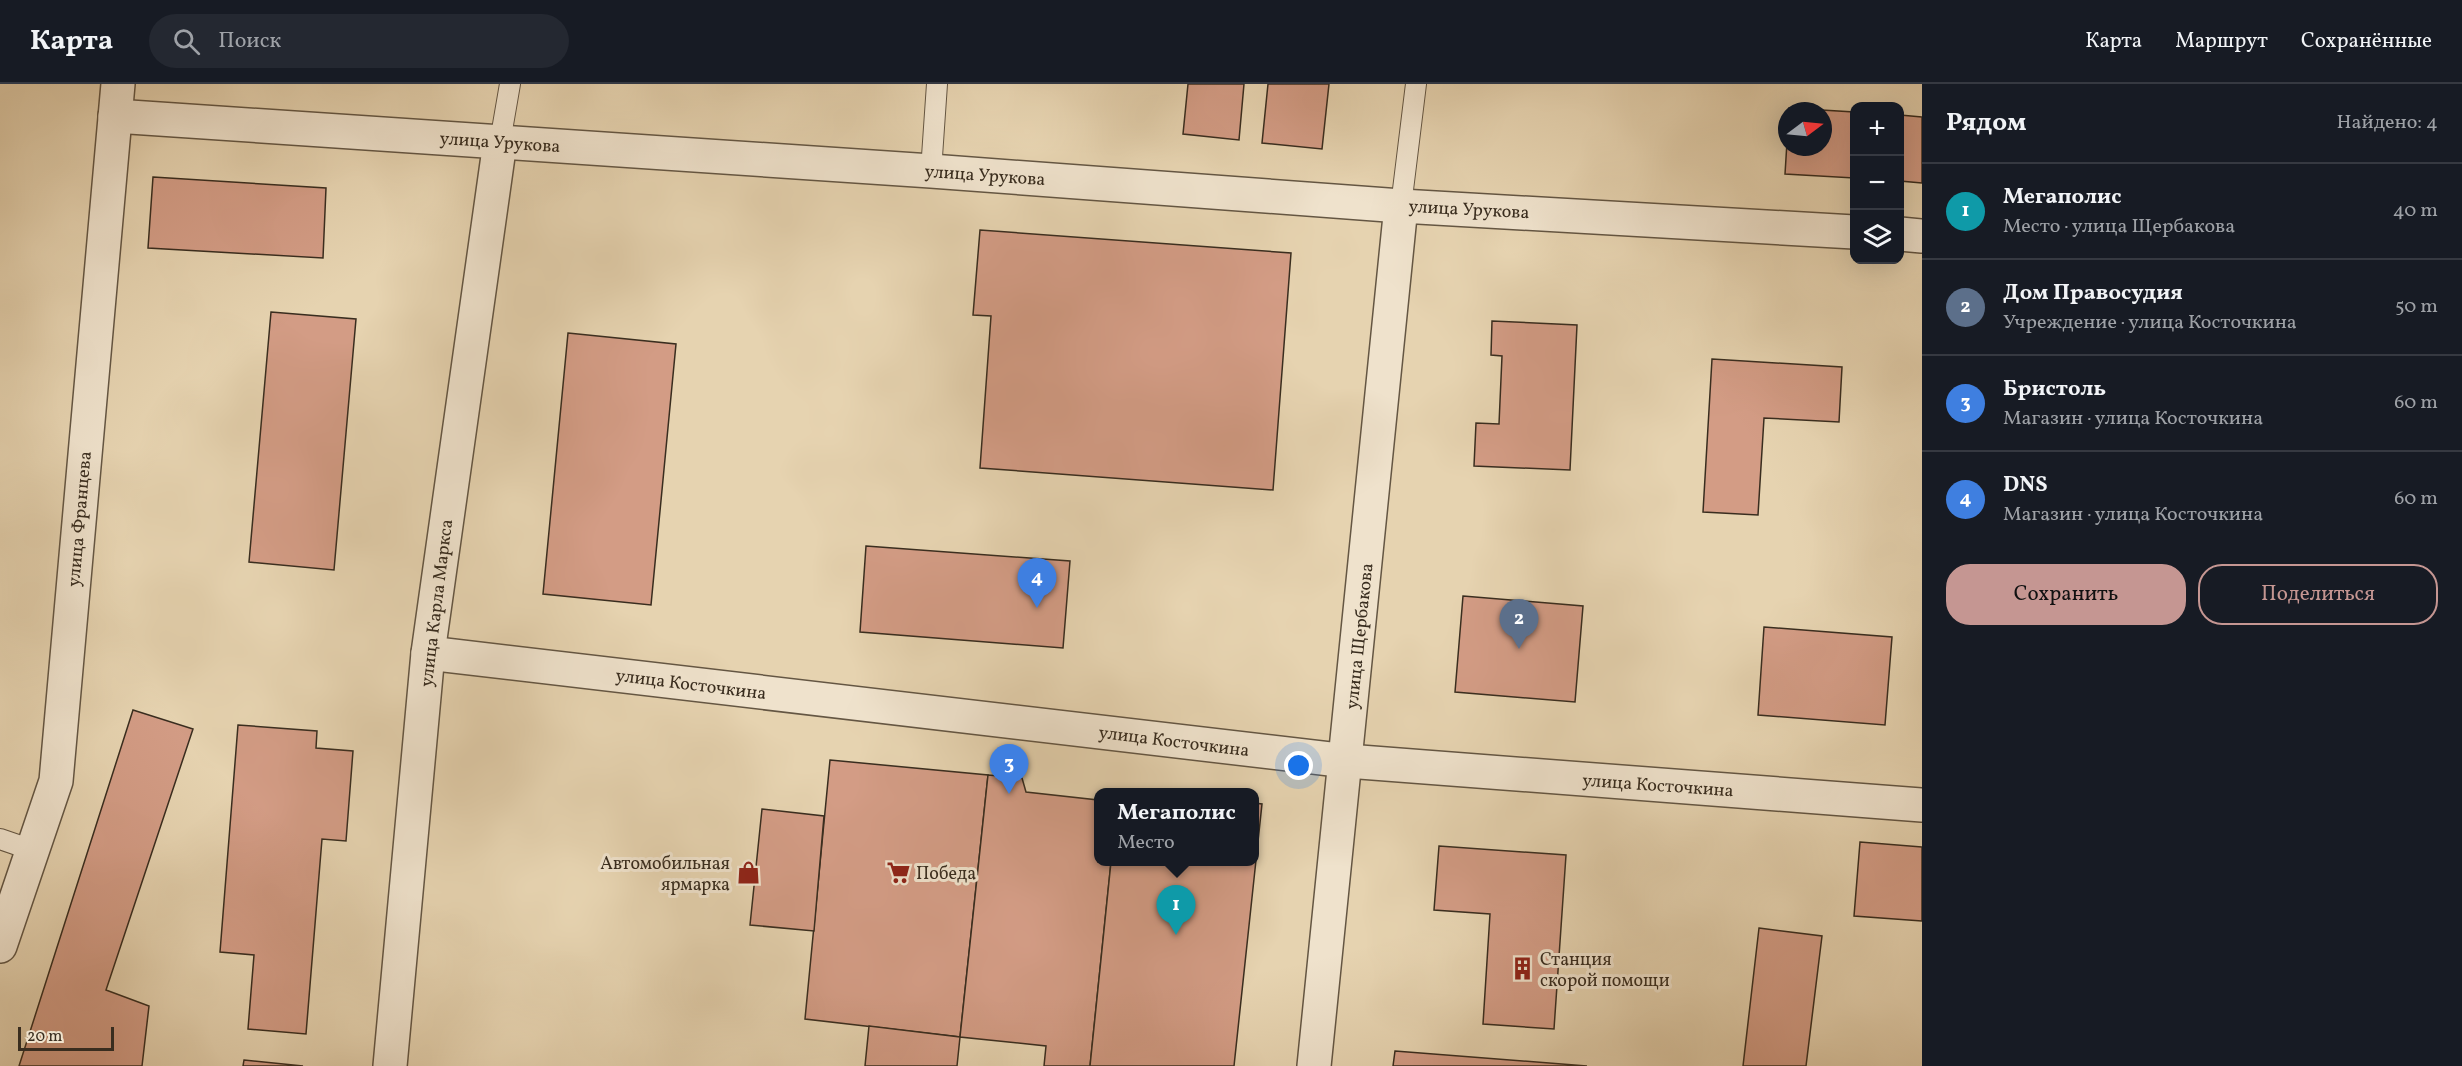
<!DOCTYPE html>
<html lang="ru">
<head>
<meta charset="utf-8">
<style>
  :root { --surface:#171b24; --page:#242831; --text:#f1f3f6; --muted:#9ea1a6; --line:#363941; --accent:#c59692 }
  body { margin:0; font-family:Vollkorn,serif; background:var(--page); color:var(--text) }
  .controls { position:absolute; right:18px; top:18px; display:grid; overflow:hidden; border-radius:12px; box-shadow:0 6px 24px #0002 }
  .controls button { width:54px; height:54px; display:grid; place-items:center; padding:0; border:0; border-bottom:2px solid var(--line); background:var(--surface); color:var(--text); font:30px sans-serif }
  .compass { position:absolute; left:1778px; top:18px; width:54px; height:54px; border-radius:50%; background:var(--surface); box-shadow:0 6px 24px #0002; rotate:74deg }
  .scale { position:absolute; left:18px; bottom:15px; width:96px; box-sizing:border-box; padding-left:6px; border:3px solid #392d1f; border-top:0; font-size:16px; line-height:21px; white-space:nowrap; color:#392d1f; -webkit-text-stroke:4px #efe2cc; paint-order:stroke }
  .you { position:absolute; left:1299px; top:682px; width:21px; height:21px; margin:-15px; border:4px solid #fff; border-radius:50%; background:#1a73e8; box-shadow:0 0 0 9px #1a73e833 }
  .badge { display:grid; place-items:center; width:39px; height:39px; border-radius:50%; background:var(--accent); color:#fff; font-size:20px; font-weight:700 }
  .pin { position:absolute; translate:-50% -50px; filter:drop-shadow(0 2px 3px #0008) }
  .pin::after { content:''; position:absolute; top:32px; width:21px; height:18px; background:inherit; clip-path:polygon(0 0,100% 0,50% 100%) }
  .popup { position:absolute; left:1094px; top:704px; width:165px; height:78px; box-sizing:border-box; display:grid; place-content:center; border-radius:12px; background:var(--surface); filter:drop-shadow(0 2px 4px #0005); font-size:20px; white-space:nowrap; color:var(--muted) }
  .popup b { font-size:22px; color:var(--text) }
  .popup::after { content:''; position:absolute; left:50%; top:100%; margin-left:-12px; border:12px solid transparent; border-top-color:var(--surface) }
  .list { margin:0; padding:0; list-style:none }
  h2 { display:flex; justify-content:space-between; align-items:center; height:78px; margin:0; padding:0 24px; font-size:26px }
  h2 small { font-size:20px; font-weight:400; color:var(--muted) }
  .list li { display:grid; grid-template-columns:39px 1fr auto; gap:18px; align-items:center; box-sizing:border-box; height:96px; padding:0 24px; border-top:2px solid var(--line) }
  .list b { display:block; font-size:22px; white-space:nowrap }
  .list p { margin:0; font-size:20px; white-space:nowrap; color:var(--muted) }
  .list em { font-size:20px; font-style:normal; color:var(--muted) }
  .actions { display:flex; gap:12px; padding:18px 24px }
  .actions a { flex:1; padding:14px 0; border:2px solid var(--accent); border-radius:24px; text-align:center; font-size:21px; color:var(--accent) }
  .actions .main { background:var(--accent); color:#111 }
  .icon { flex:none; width:33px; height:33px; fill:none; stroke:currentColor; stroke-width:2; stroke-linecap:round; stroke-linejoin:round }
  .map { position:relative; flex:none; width:1922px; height:982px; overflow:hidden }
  header { display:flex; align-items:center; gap:36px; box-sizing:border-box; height:84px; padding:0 30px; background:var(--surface); border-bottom:2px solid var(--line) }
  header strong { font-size:28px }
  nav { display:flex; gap:33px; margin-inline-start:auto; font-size:21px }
  .search { width:420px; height:54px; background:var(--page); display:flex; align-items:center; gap:15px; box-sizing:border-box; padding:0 21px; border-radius:33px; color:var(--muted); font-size:22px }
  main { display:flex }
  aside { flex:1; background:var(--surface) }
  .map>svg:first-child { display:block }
</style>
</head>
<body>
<header>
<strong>Карта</strong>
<div class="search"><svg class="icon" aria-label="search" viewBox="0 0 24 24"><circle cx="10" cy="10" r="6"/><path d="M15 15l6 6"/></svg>Поиск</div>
<nav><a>Карта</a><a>Маршрут</a><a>Сохранённые</a></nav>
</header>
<main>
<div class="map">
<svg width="1922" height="982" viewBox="0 0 1922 982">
  <rect width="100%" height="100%" fill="#e6d3b0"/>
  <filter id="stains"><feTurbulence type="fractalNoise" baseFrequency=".00333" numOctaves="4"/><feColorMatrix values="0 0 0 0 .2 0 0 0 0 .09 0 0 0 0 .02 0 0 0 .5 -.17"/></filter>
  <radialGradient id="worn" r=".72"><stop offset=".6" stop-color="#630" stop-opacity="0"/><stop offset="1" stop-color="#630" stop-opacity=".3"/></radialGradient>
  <g fill="#d39c85" stroke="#392d1f" stroke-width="1.5">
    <path d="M 1188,0 L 1244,0 L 1239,56 L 1183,50 Z"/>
    <path d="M 1268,0 L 1329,0 L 1322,65 L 1262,59 Z"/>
    <path d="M 1789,24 L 1854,28 L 1854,94 L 1785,90 L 1787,58 L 1787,63 L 1823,63 L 1823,27 L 1789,27 Z"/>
    <path d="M 1900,31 L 1922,33 L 1922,99 L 1900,97 Z"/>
    <path d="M 153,93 L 326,104 L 323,174 L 148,164 Z"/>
    <path d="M 980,146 L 1291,169 L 1273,406 L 980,384 L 991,232 L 973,231 Z"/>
    <path d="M 271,228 L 356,235 L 334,486 L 249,478 Z"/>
    <path d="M 1492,237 L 1577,241 L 1570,386 L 1474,382 L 1476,339 L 1499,340 L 1502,272 L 1491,271 Z"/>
    <path d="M 568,249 L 676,260 L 651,521 L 543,510 Z"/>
    <path d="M 1712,275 L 1842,283 L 1839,338 L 1764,334 L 1758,431 L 1703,428 Z"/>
    <path d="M 866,462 L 1070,477 L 1063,564 L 860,548 Z"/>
    <path d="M 1463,512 L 1583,522 L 1575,618 L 1455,608 Z"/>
    <path d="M 1764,543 L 1892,553 L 1885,641 L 1758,631 Z"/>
    <path d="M 133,626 L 193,645 L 106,906 L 149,922 L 142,982 L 19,982 Z"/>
    <path d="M 238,641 L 317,647 L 316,664 L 353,667 L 346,757 L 322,755 L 306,950 L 248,945 L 254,871 L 220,868 Z"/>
    <path d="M 830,676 L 988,691 L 960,953 L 805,935 Z"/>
    <path d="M 988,691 L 1022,694 L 1026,708 L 1098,716 L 1098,778 L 1111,778 L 1090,982 L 1044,982 L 1046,962 L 960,953 Z"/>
    <path d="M 1119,705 L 1153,708 L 1118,708 Z"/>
    <path d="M 1254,719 L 1262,720 L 1234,982 L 1090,982 L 1111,778 L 1254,778 Z"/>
    <path d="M 762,725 L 824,732 L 814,847 L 750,841 Z"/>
    <path d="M 1860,758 L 1922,763 L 1922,837 L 1854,832 Z"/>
    <path d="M 1439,762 L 1566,771 L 1554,945 L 1483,940 L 1490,830 L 1434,826 Z"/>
    <path d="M 1759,844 L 1822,852 L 1806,982 L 1743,982 Z"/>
    <path d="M 869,942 L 960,953 L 957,982 L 865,982 Z"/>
    <path d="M 1395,967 L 1587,982 L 1393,982 Z"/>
    <path d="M 244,976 L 303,982 L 243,982 Z"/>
  </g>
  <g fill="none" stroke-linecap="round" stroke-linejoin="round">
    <defs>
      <g id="service">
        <path d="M 500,58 L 510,0"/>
        <path d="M 931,87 L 937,0"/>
        <path d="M 1401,122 L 1416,0"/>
        <path d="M 0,755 L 32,766"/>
      </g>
      <g id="minor">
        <path d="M 115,32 L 931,87 L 1401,122"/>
        <path d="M 428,569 L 1347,677 L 1922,721"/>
        <path d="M 0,862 L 56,697 L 118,0"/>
        <path d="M 390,982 L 428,569 L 500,58"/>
      </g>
      <g id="tertiary">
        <path d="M 1900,150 L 1922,152"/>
        <path d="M 1314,982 L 1401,122 L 1854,148"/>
      </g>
    </defs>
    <use href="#service" stroke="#645643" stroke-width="22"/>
    <use href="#minor" stroke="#645643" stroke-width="36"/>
    <use href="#tertiary" stroke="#645643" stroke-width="36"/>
    <use href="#service" stroke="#efe2cc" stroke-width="20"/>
    <use href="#minor" stroke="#efe2cc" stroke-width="33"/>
    <use href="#tertiary" stroke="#efe2cc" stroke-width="33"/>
  </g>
  <defs>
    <symbol id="shop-bare" viewBox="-9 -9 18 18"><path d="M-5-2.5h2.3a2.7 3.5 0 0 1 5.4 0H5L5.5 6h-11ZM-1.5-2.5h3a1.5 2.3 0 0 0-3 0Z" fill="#8f2418" stroke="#efe2cc" stroke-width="2.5" paint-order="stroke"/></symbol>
    <symbol id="supermarket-bare" viewBox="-9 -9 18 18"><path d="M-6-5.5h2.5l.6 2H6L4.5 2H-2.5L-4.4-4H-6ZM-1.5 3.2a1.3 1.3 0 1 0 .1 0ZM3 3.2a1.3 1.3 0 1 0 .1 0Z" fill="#8f2418" stroke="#efe2cc" stroke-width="2.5" paint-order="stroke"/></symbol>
    <symbol id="building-bare" viewBox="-9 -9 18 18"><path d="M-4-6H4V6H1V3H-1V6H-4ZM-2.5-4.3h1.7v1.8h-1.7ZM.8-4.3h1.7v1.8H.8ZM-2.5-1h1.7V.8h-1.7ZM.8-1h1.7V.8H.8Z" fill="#8f2418" stroke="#efe2cc" stroke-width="2.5" paint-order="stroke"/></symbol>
  </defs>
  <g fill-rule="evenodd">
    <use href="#shop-bare" x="732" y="772" width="33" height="33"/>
    <use href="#supermarket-bare" x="882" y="772" width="33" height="33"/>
    <use href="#building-bare" x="1506" y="868" width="33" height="33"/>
  </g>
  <g text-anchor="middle" stroke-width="6" stroke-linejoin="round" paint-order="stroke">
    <g font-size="18" fill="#392d1f" stroke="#efe2cc">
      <text transform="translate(500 58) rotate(4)" y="6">улица Урукова</text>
      <text transform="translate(985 91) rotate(4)" y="6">улица Урукова</text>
      <text transform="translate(1469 125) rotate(3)" y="6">улица Урукова</text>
      <text transform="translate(79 435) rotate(-85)" y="6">улица Францева</text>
      <text transform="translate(436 519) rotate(-83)" y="6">улица Карла Маркса</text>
      <text transform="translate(1359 552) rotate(-84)" y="6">улица Щербакова</text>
      <text transform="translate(691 600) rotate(7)" y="6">улица Косточкина</text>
      <text transform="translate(1174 657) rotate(7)" y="6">улица Косточкина</text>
      <text transform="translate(1658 701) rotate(4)" y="6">улица Косточкина</text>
    </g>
    <g font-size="18" fill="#392d1f" stroke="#efe2cc" text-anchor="start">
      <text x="730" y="785" text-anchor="end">Автомобильная<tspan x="730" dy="21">ярмарка</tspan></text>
      <text x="916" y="795">Победа</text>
      <text x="1540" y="881">Станция<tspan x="1540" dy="21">скорой помощи</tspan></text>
    </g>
  </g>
  <rect width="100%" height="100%" filter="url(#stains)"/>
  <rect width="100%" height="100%" fill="url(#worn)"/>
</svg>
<div class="controls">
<button>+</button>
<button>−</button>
<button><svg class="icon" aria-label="layers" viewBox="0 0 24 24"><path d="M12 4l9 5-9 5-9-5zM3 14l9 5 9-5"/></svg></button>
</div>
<svg class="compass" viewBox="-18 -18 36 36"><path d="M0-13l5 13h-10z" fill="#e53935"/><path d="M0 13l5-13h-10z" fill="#9ea1a6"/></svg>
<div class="scale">20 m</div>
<div class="you"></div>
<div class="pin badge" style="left:1176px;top:851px;background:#0f9aa8">1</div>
<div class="popup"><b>Мегаполис</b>Место</div>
<div class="pin badge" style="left:1519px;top:565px;background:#5c6f8a">2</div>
<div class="pin badge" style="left:1009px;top:710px;background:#3f7fe0">3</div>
<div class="pin badge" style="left:1037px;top:524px;background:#3f7fe0">4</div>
</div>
<aside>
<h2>Рядом<small>Найдено: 4</small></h2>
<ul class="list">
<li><span class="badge" style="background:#0f9aa8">1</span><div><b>Мегаполис</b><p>Место · улица Щербакова</p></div><em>40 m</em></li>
<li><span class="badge" style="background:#5c6f8a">2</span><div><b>Дом Правосудия</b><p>Учреждение · улица Косточкина</p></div><em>50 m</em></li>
<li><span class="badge" style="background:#3f7fe0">3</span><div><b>Бристоль</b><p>Магазин · улица Косточкина</p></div><em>60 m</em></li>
<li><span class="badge" style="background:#3f7fe0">4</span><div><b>DNS</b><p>Магазин · улица Косточкина</p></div><em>60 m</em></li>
</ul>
<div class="actions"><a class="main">Сохранить</a><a>Поделиться</a></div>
</aside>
</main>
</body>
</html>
